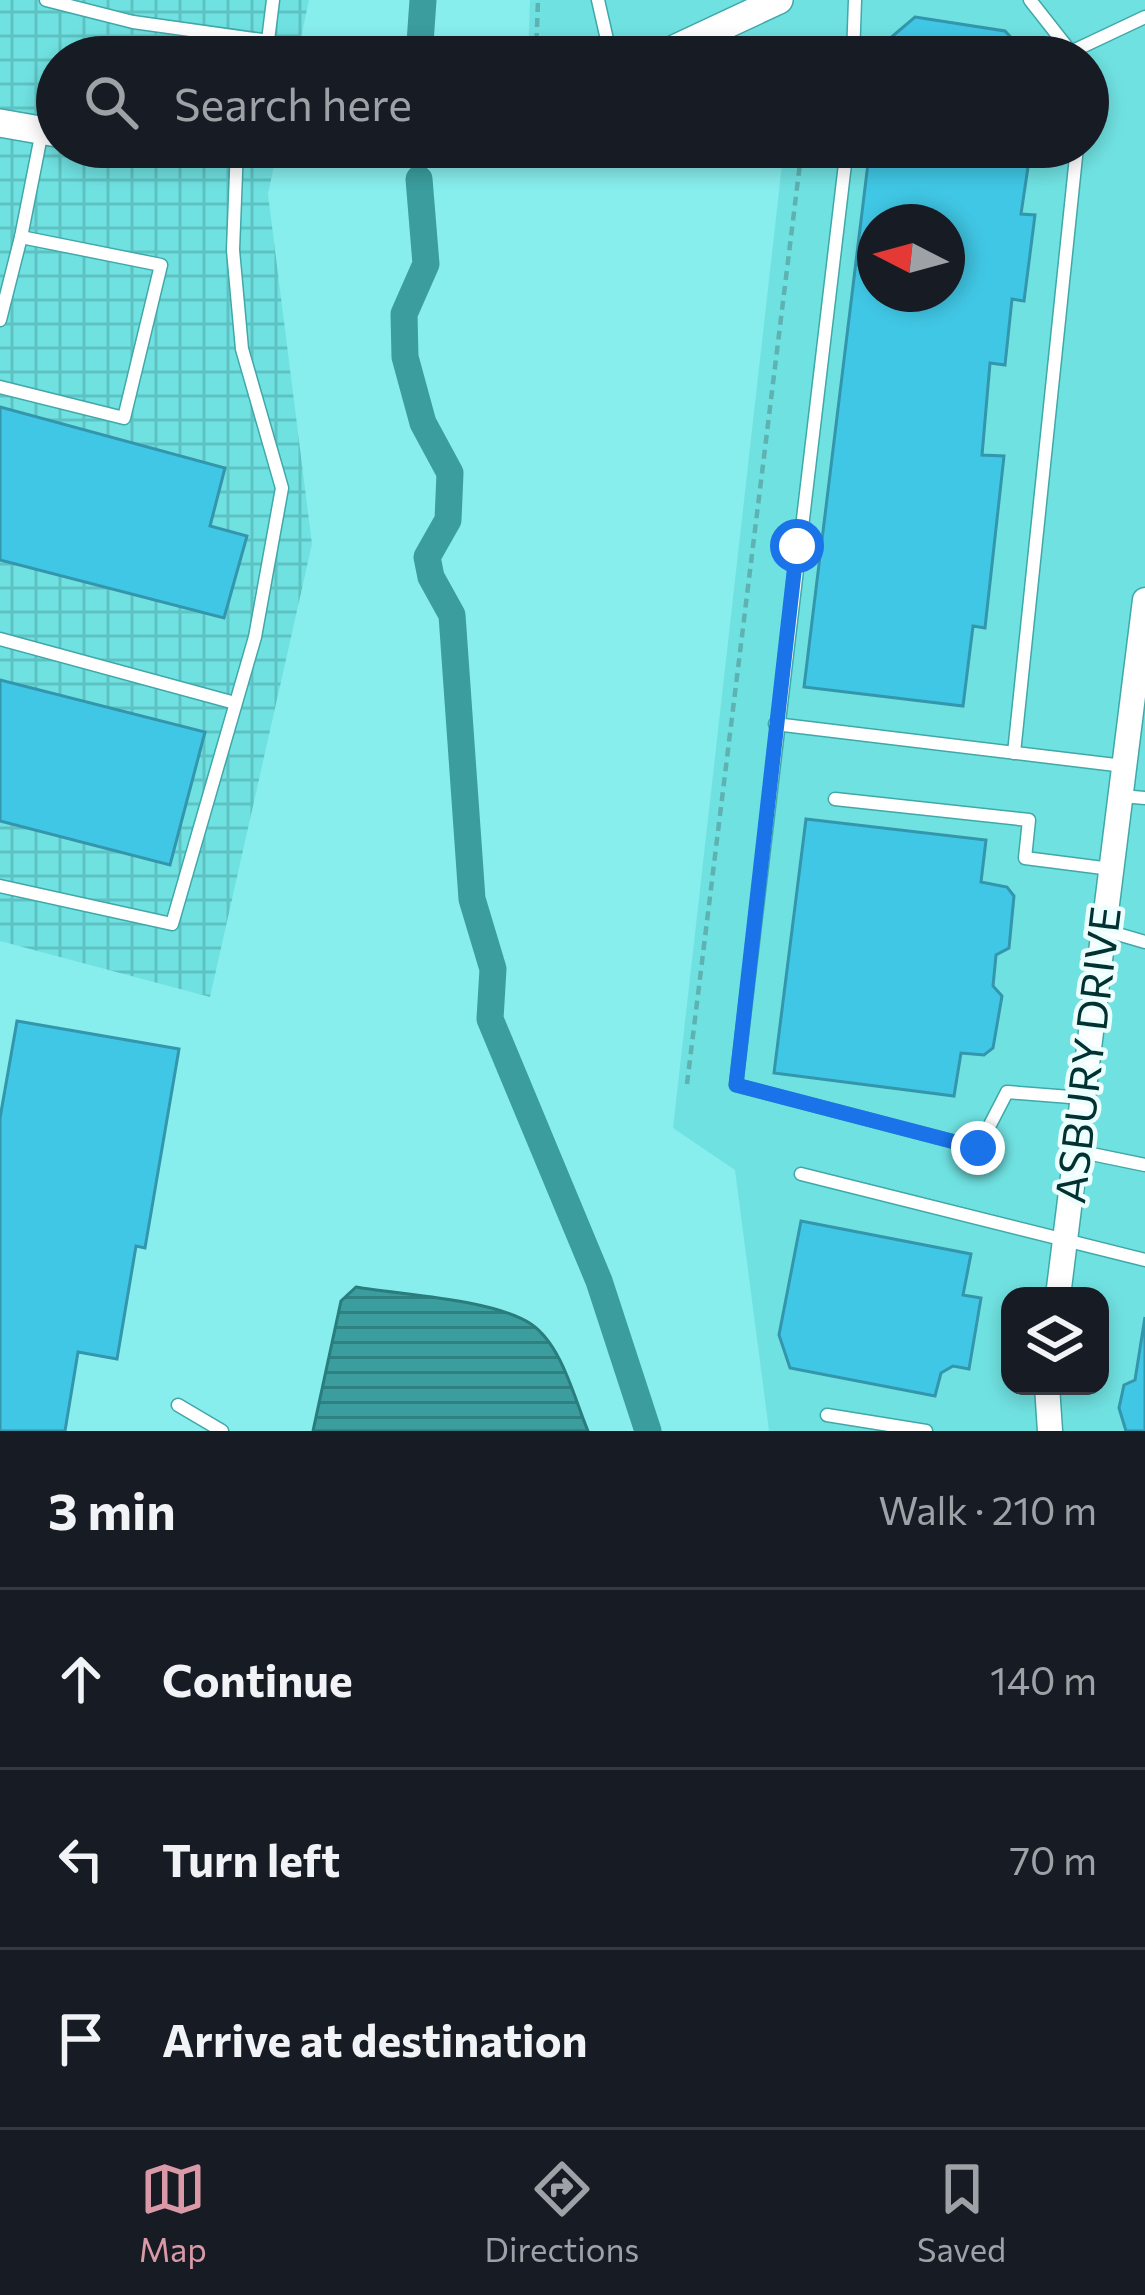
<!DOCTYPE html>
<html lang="en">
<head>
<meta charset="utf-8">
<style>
  :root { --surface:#171b24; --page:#242831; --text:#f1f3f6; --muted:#9ea1a6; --line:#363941; --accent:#d999a7 }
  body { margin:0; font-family:Commissioner,sans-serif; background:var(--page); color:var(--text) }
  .controls { position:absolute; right:36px; bottom:36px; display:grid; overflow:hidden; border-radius:24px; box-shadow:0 6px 18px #0003 }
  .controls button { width:108px; height:108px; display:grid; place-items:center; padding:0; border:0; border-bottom:3px solid var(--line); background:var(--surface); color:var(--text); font:60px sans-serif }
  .compass { position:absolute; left:857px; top:204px; width:108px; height:108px; border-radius:50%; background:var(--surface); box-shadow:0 6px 18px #0003; rotate:276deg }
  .stop { position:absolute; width:36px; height:36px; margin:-27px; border:9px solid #1a73e8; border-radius:50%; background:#fff }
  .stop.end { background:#1a73e8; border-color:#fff; box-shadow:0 3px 12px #0008 }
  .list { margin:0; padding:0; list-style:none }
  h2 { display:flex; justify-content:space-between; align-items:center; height:156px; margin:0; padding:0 48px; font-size:51px }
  h2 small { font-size:39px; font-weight:400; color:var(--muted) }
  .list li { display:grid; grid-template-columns:78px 1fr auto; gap:36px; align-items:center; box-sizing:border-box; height:180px; padding:0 48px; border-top:3px solid var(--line) }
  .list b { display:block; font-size:45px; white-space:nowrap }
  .list em { font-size:39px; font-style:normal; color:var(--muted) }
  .icon { flex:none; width:66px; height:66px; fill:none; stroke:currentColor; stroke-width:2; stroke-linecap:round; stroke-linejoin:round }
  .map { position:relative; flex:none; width:1145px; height:1431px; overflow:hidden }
  .search { position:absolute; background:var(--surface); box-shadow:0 6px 18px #0003; left:36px; right:36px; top:36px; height:132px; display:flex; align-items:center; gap:30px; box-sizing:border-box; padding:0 42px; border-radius:66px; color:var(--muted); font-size:45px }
  .sheet { height:696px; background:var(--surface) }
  nav { display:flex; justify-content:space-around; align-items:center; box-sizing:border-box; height:168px; border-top:3px solid var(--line); background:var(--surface); font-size:33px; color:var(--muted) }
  nav a { display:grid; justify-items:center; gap:6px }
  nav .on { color:var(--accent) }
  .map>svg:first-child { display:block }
</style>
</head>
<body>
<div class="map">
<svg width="1145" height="1431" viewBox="0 0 1145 1431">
  <defs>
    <pattern id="industrial-grid" width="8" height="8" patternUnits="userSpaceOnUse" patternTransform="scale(3)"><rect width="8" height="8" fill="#70e1e1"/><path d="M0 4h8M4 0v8" fill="none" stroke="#5fc2c2"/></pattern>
    <pattern id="water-rules" width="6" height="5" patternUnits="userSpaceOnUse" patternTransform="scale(3)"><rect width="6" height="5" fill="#3b9d9e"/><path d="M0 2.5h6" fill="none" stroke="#2f8181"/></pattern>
  </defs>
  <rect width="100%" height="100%" fill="#88eded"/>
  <path fill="#70e1e1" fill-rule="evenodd" d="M 530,0 L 1145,0 L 1145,1431 L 769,1431 L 735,1170 L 673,1128 L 784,147 L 1088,147 L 1088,57 L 528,57 ZM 875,222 L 947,222 L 947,294 L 875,294 ZM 1010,1296 L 1100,1296 L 1100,1386 L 1010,1386 Z"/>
  <path fill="url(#industrial-grid)" d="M 0,0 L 309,0 L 297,57 L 57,57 L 57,147 L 278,147 L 268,194 L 312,544 L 210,997 L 0,941 Z"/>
  <path fill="url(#water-rules)" stroke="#2a7d7d" stroke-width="3" d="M 356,1287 C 402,1295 493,1299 531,1324 C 562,1345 574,1398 588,1431 L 313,1431 L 341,1301 Z"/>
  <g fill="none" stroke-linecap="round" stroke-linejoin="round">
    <g stroke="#3b9d9e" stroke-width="27">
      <path d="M 419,57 L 423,0"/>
      <path d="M 419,179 L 426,264 L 404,314 L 405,357 L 423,423 L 450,473 L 448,520 L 427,557 L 431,577 L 452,615 L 472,899 L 493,969 L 490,1019 L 599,1281 L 648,1431"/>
    </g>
  </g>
  <g fill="#40c7e5" stroke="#3496ac" stroke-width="3" fill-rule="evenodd">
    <path d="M 915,17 L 1005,31 L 1029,57 L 881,57 L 882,45 Z"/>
    <path d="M 870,147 L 1031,147 L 1021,214 L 1035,215 L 1024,301 L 1012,299 L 1005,365 L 990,363 L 982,455 L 1004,456 L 985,628 L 973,626 L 963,706 L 804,687 ZM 875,222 L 947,222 L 947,294 L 875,294 Z"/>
    <path d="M 0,407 L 225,468 L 210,526 L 247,536 L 224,618 L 0,560 Z"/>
    <path d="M 0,680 L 205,732 L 170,865 L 0,821 Z"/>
    <path d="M 806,819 L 986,840 L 981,882 L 1007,887 L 1014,896 L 1009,948 L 996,955 L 993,986 L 1002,996 L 993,1048 L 984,1055 L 961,1053 L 954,1096 L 774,1073 Z"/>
    <path d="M 17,1021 L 179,1049 L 145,1248 L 136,1246 L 117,1359 L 78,1352 L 65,1431 L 0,1431 L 0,1118 Z"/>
    <path d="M 801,1221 L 971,1254 L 963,1295 L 981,1298 L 969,1369 L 953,1366 L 941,1373 L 935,1396 L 790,1368 L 779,1335 Z"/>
    <path d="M 1145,1317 L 1145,1431 L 1126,1431 L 1119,1408 L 1124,1385 L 1135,1380 Z"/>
  </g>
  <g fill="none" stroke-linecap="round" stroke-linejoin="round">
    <defs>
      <g id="service">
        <path d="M 46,0 L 133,22 L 269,41"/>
        <path d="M 598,0 L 611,57"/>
        <path d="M 1030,0 L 1074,56"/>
        <path d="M 1073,51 L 1145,17"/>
        <path d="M 266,57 L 273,0"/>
        <path d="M 853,57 L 855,0"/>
        <path d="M 847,147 L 736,1085 L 978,1148 L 1007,1092 L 1083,1098"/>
        <path d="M 0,320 L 21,237"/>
        <path d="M 0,387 L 124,418 L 161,265 L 21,237 L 42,131"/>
        <path d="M 0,639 L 235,703"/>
        <path d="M 775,724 L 1124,766"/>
        <path d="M 1014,753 L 1077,147"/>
        <path d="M 1121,796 L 1145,798"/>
        <path d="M 835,799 L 1029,820 L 1025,858 L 1111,869"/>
        <path d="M 0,886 L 172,924 L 255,637 L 282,488 L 242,349 L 233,250 L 237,147"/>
        <path d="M 1104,930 L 1145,942"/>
        <path d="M 1077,1151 L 1145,1165"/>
        <path d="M 801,1174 L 1145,1260"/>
        <path d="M 178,1405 L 222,1431"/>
        <path d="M 827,1415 L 926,1431"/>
      </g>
      <g id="minor">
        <path d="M 1058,1296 L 1145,600"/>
        <path d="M 1047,1386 L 1050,1431"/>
      </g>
      <g id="tertiary">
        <path d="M 657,57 L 779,0"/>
        <path d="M 0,123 L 57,133"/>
      </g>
    </defs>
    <use href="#service" stroke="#40a8a9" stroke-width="15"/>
    <use href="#minor" stroke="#40a8a9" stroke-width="27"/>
    <use href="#tertiary" stroke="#40a8a9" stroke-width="30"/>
    <g stroke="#5eb2b2" stroke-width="4.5" stroke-dasharray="9 6" stroke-linecap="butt">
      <path d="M 536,57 L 538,0"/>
      <path d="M 765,57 L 805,42 L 812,44 L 813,57"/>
      <path d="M 687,1084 L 802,147"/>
    </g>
    <use href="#service" stroke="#fff" stroke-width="12"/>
    <use href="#minor" stroke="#fff" stroke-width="24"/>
    <use href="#tertiary" stroke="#fff" stroke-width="27"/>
  </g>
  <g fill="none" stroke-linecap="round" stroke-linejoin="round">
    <path stroke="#1a73e8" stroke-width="15" d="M 797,546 L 736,1085 L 978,1148"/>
  </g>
  <g text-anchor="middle" stroke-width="9" stroke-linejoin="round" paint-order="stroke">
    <g font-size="42" fill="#023131" stroke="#ecfefe">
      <text transform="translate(1088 1055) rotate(-83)" y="15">ASBURY DRIVE</text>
    </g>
  </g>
</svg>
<div class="controls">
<button><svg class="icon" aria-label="layers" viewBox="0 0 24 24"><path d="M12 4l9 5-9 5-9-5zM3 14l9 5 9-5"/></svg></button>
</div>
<svg class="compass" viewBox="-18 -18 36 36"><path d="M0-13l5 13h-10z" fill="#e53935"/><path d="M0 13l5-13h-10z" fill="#9ea1a6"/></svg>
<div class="stop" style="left:797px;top:546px"></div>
<div class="stop end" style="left:978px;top:1148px"></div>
<div class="search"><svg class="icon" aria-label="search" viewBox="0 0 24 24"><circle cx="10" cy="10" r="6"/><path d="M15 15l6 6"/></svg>Search here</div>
</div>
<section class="sheet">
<h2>3 min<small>Walk · 210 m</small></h2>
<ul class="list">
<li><svg class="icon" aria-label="ahead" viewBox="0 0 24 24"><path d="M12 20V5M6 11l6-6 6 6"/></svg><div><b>Continue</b></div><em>140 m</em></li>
<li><svg class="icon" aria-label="left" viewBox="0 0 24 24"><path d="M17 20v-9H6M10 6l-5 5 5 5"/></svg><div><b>Turn left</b></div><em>70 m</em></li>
<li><svg class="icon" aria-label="arrive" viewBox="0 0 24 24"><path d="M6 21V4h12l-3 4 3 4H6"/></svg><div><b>Arrive at destination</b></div></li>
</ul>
</section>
<nav>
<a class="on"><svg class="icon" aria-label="map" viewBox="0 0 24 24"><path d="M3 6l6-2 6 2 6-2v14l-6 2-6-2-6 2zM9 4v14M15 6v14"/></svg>Map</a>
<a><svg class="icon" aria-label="directions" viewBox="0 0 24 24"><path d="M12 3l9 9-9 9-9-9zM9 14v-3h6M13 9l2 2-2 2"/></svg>Directions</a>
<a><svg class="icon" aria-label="saved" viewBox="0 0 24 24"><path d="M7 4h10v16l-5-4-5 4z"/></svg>Saved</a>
</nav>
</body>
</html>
